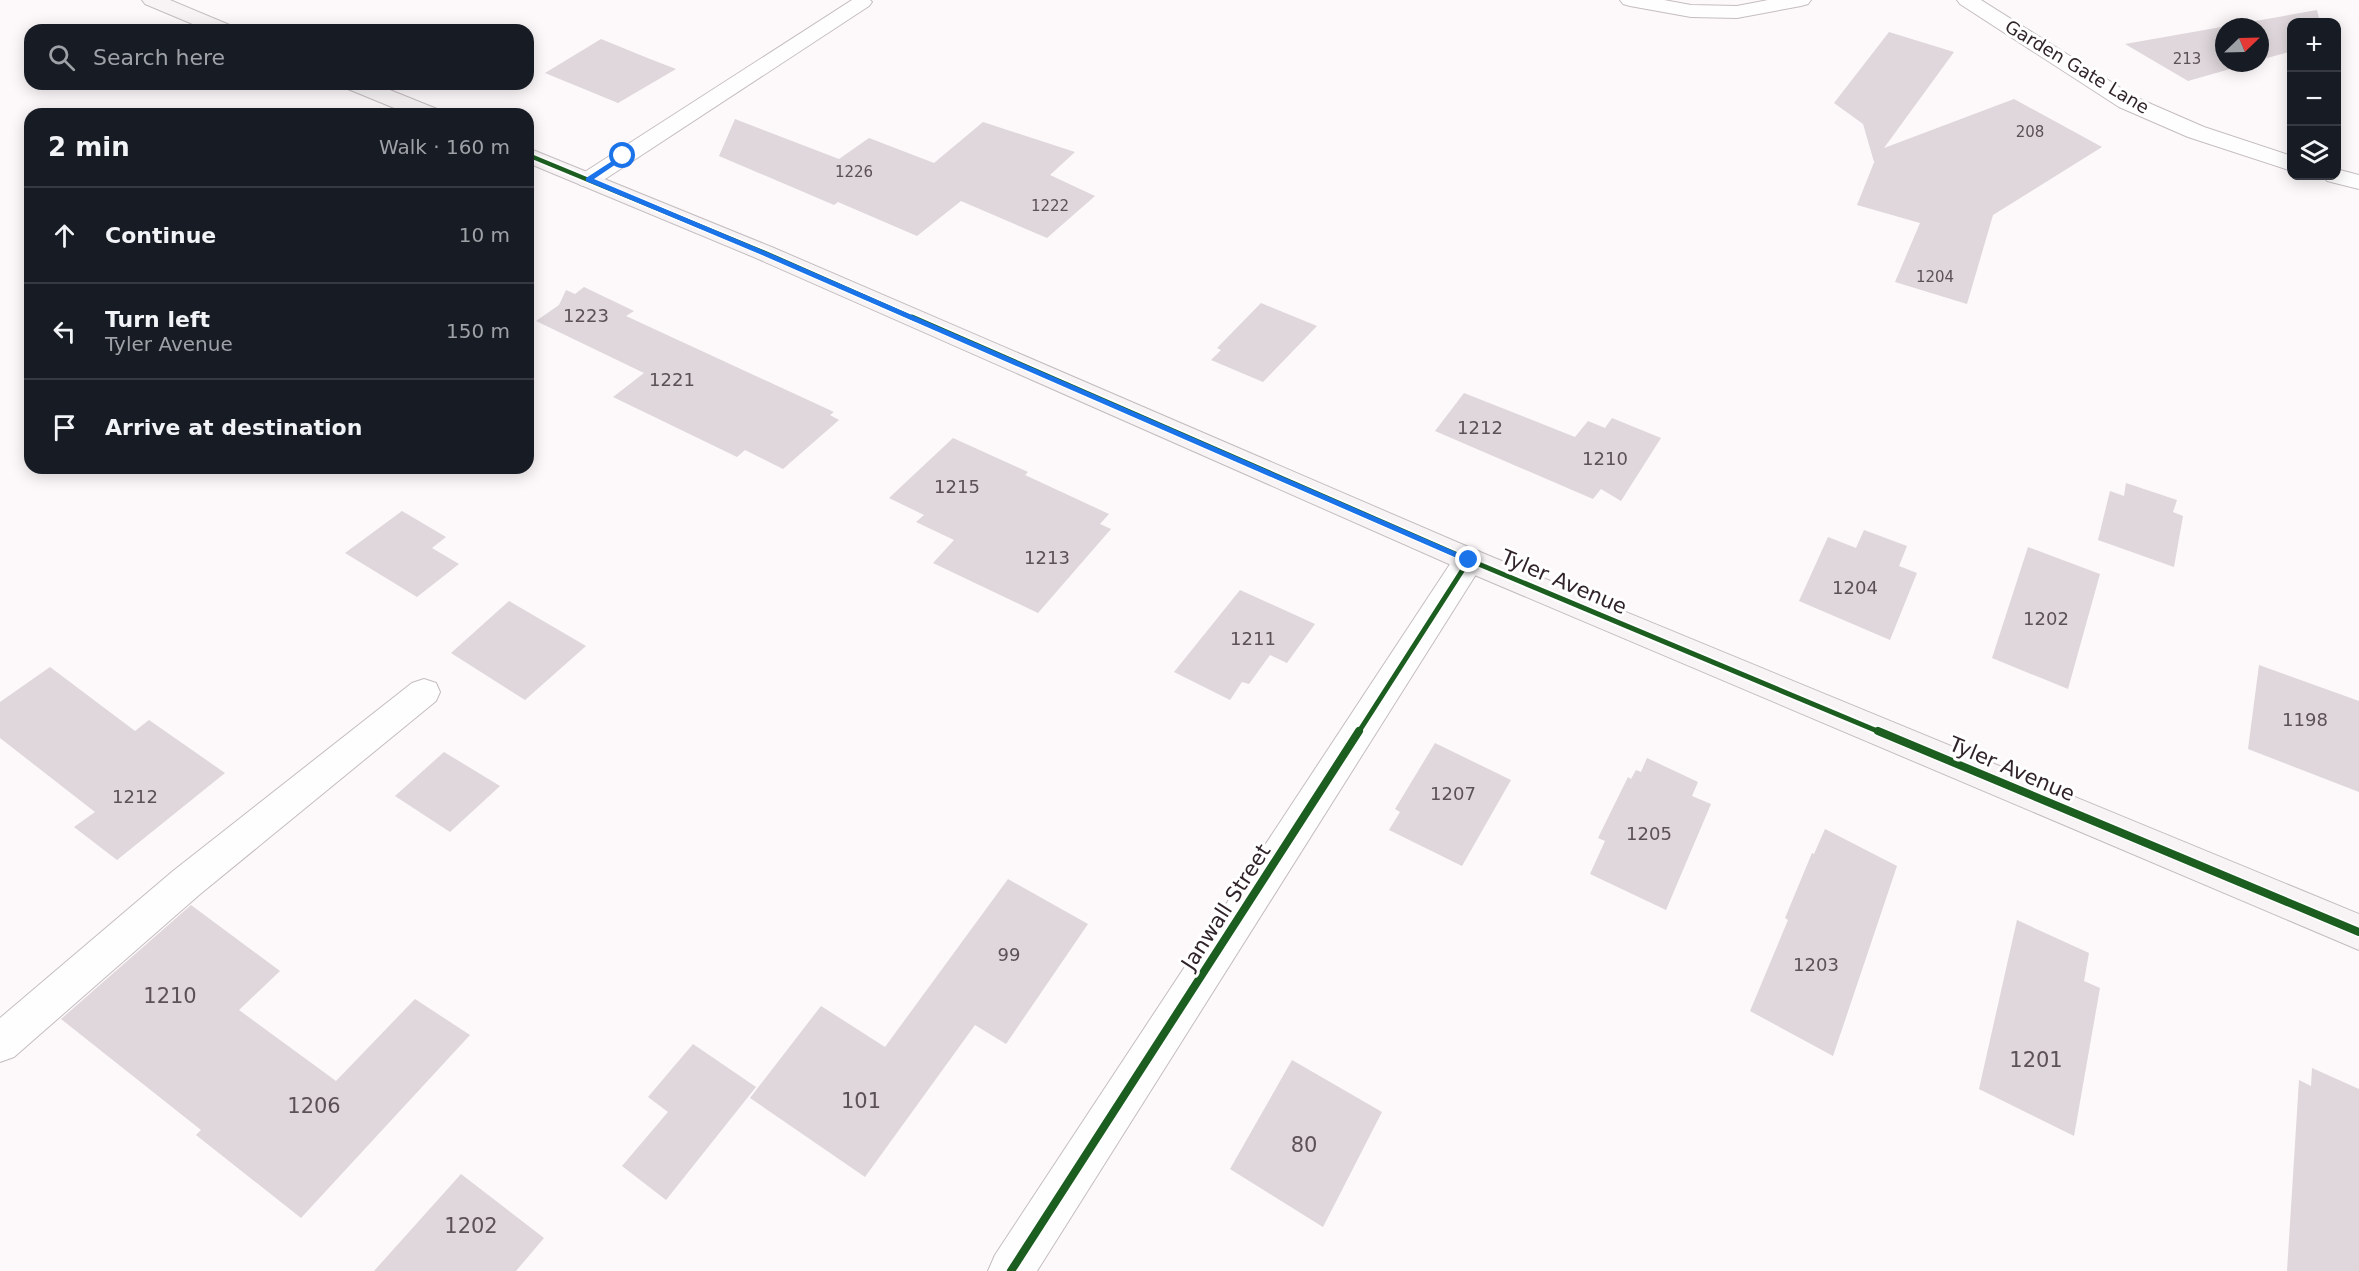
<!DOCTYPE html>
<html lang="en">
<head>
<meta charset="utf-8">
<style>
  :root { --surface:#171b24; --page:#242831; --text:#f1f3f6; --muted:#9ea1a6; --line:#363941 }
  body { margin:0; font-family:"DejaVu Sans",sans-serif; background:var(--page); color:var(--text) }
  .controls { position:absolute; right:18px; top:18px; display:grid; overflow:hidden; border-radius:12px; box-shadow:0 3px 15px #0003 }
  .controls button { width:54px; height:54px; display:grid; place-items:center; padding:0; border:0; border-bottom:2px solid var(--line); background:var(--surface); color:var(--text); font:30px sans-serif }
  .compass { position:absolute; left:2215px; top:18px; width:54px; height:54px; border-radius:50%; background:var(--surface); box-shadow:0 3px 15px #0003; rotate:67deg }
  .stop { position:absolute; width:18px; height:18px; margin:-14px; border:4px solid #1a73e8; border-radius:50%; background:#fff }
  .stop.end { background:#1a73e8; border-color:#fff; box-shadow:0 2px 6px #0008 }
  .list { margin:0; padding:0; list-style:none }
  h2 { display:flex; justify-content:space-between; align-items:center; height:78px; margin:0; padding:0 24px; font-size:26px }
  h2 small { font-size:20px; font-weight:400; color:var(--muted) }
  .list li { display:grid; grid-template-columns:39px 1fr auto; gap:18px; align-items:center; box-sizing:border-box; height:96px; padding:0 24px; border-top:2px solid var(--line) }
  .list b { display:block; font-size:22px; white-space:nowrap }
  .list p { margin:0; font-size:20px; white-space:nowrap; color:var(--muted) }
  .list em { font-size:20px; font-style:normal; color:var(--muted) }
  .icon { flex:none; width:33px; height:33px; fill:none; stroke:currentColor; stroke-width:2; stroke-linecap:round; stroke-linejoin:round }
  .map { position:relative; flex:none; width:2359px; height:1271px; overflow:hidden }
  .search { position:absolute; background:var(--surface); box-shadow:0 3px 15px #0003; left:24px; top:24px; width:510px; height:66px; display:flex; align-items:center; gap:15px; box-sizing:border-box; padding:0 21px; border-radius:18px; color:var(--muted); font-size:22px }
  .panel { position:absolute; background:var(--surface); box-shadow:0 3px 15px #0003; left:24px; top:108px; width:510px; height:366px; border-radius:18px }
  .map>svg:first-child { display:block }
</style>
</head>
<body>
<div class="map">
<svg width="2359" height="1271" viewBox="0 0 2359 1271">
  <rect width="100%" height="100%" fill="#fdf8fa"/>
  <g fill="#dfd7db">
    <path d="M 2317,10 L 2320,22 L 2292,22 L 2292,51 L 2260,60 L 2260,27 L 2224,27 L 2224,63 L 2251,63 L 2188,81 L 2125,44 Z"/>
    <path d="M 1889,32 L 1954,52 L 1884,148 L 2014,99 L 2102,147 L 1993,215 L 1967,304 L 1895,282 L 1920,223 L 1857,205 L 1875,160 L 1874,162 L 1863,124 L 1834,103 Z"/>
    <path d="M 601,39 L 650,59 L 676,69 L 618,103 L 545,73 Z"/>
    <path d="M 735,119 L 839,159 L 869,138 L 934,163 L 983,122 L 1075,152 L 1050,175 L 1095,196 L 1047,238 L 961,201 L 917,236 L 838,202 L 834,205 L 719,156 Z"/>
    <path d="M 584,287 L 634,311 L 626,316 L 834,412 L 830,415 L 839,420 L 783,469 L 745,450 L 737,457 L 613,397 L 644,373 L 536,321 L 559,305 L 566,290 L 575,294 Z"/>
    <path d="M 1261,303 L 1317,326 L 1263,382 L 1211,360 L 1221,350 L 1217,348 Z"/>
    <path d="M 1464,393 L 1575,437 L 1588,421 L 1605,428 L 1612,418 L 1661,438 L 1621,501 L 1601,489 L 1593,499 L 1435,431 Z"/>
    <path d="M 953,438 L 1028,472 L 1025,475 L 1109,514 L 1100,524 L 1111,529 L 1038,613 L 933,563 L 954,540 L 916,522 L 924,515 L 889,498 Z"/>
    <path d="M 2126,483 L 2177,500 L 2173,512 L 2183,516 L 2174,567 L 2098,540 L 2110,491 L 2124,496 Z"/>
    <path d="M 402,511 L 446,537 L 432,548 L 459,564 L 417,597 L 345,553 Z"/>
    <path d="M 1864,530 L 1907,546 L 1899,566 L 1917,573 L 1890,640 L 1799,601 L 1828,537 L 1856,548 Z"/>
    <path d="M 2028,547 L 2100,574 L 2068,689 L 1992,658 Z"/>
    <path d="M 1240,590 L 1315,624 L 1287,663 L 1270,655 L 1249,684 L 1242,682 L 1230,700 L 1174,672 Z"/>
    <path d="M 509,601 L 586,646 L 525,700 L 451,653 Z"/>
    <path d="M 2259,665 L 2359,701 L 2359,792 L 2248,749 Z"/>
    <path d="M 50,667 L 135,731 L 149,720 L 225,773 L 117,860 L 74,827 L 95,812 L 0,738 L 0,702 Z"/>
    <path d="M 1435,743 L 1511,780 L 1462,866 L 1389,830 L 1400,812 L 1395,809 Z"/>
    <path d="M 444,752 L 500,786 L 450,832 L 395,796 Z"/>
    <path d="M 1647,758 L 1698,782 L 1692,796 L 1711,804 L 1666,910 L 1590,874 L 1605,841 L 1598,838 L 1628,777 L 1631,779 L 1636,770 L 1641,772 Z"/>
    <path d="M 1825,829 L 1897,866 L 1833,1056 L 1750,1011 L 1788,920 L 1785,918 L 1812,853 L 1814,854 Z"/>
    <path d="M 1008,879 L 1088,924 L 1006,1044 L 975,1025 L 865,1177 L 750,1098 L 821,1006 L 885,1047 Z"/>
    <path d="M 191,905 L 280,971 L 239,1010 L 336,1081 L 415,999 L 470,1035 L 301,1218 L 196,1135 L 201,1130 L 61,1019 Z"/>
    <path d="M 2017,920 L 2089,953 L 2084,981 L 2100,988 L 2074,1136 L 1979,1089 Z"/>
    <path d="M 693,1044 L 756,1087 L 666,1200 L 622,1166 L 668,1112 L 648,1097 Z"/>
    <path d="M 1292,1060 L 1382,1112 L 1323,1227 L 1230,1169 Z"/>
    <path d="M 2312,1068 L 2359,1089 L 2359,1271 L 2287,1271 L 2299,1080 L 2311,1086 Z"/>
    <path d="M 461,1174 L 544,1238 L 516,1271 L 374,1271 Z"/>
  </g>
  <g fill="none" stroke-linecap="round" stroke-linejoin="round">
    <defs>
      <g id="lane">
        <path d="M 852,0 L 870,0 L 872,2 L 869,6 L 596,185 L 588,187 L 580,185 L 577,180 L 580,175 Z"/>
        <path d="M 424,679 L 436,683 L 440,692 L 436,701 L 199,895 L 14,1057 L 0,1062 L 0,1018 L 173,871 L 412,683 Z"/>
      </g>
      <g id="street">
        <path d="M 1620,0 L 1664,0 L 1691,5 L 1737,6 L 1768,0 L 1811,0 L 1808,4 L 1801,6 L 1737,18 L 1691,17 L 1630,6 L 1623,4 Z"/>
        <path d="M 1957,0 L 1981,0 L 2135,97 L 2204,127 L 2292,156 L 2292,171 L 2188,137 L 2119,107 L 1960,4 Z"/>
        <path d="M 2336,169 L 2359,175 L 2359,189 L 2327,181 L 2323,176 L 2336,176 Z"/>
        <path d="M 1469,548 L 1480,552 L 1485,560 L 1480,568 L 1037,1271 L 988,1271 L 995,1255 L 1458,552 Z"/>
      </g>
      <g id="secondary">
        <path d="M 142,0 L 170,0 L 232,26 L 236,30 L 207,30 L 145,4 Z"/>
        <path d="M 345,84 L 375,84 L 437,109 L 440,114 L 409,114 L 348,89 Z"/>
        <path d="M 528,148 L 774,248 L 1480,552 L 2359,914 L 2359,950 L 1458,568 L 756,258 L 528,163 Z"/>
      </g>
    </defs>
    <use href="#lane" stroke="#c4bdc0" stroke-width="2"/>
    <use href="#street" stroke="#c4bdc0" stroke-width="2"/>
    <use href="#secondary" stroke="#c4bdc0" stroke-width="2"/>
    <use href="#lane" fill="#fffefe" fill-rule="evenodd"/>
    <use href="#street" fill="#fffefe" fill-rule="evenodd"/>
    <use href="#secondary" fill="#f8f4f6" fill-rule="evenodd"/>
    <defs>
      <path id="cycleway-far2" d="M 528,155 L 765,253 L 915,319"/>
      <g id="cycleway-far1">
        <path d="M 912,317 L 1469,560 L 1882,733"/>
        <path d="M 1358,733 L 1469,560"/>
      </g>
      <g id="cycleway">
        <path d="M 1878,731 L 2359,932"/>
        <path d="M 1011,1271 L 1359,731"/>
      </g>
    </defs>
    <use href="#cycleway-far2" stroke="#fff" stroke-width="8"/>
    <use href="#cycleway-far1" stroke="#fff" stroke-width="9"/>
    <use href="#cycleway" stroke="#fff" stroke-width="11"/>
    <use href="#cycleway-far2" stroke="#1b5e20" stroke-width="4.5"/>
    <use href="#cycleway-far1" stroke="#1b5e20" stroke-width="5"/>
    <use href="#cycleway" stroke="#1b5e20" stroke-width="8"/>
  </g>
  <path fill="#1a73e8" d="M 623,154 L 625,158 L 594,179 L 767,252 L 1474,560 L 1469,563 L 1466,562 L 762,255 L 586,181 L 586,178 Z"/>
  <g text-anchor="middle" stroke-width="6" stroke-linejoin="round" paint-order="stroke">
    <g font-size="15" fill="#5c5156">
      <text x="2187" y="64">213</text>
      <text x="2030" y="137">208</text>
      <text x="854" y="177">1226</text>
      <text x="1050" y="211">1222</text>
      <text x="1935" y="282">1204</text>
    </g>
    <g font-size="18" fill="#30242a" stroke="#fff">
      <text transform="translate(2077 67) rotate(31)" y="6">Garden Gate Lane</text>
    </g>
    <g font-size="18" fill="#5c5156">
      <text x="586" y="322">1223</text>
      <text x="672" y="386">1221</text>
      <text x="1480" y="434">1212</text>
      <text x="1605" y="465">1210</text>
      <text x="957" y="493">1215</text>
      <text x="1047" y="564">1213</text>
      <text x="1855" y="594">1204</text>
      <text x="2046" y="625">1202</text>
      <text x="1253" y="645">1211</text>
      <text x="2305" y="726">1198</text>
      <text x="1453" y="800">1207</text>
      <text x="135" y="803">1212</text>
      <text x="1649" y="840">1205</text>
      <text x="1009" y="961">99</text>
      <text x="1816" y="971">1203</text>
    </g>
    <g font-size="21" fill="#30242a" stroke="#fff">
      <text transform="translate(1564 582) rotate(23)" y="7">Tyler Avenue</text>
      <text transform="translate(2012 769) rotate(23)" y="7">Tyler Avenue</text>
      <text transform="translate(1226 907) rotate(-57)" y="7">Janwall Street</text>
    </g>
    <g font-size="21" fill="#5c5156">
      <text x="170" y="1003">1210</text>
      <text x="2036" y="1067">1201</text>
      <text x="861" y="1108">101</text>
      <text x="314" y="1113">1206</text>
      <text x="1304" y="1152">80</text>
      <text x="471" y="1233">1202</text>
    </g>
  </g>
</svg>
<div class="controls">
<button>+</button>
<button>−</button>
<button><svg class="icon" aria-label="layers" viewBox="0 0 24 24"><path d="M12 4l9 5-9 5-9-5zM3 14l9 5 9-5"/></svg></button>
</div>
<svg class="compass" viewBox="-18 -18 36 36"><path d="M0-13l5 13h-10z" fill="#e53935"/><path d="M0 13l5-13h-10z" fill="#9ea1a6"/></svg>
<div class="stop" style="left:623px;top:156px"></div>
<div class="stop end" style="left:1469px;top:560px"></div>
<div class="search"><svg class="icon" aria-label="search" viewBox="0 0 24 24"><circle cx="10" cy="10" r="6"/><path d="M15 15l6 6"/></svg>Search here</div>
<section class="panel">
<h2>2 min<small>Walk · 160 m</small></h2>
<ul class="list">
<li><svg class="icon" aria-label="ahead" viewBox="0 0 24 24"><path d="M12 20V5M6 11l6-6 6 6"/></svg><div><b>Continue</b></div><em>10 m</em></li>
<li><svg class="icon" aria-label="left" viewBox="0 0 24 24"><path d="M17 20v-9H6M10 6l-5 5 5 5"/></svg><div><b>Turn left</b><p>Tyler Avenue</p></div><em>150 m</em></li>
<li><svg class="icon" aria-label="arrive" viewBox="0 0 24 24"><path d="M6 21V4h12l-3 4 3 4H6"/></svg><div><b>Arrive at destination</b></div></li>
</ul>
</section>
</div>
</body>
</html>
